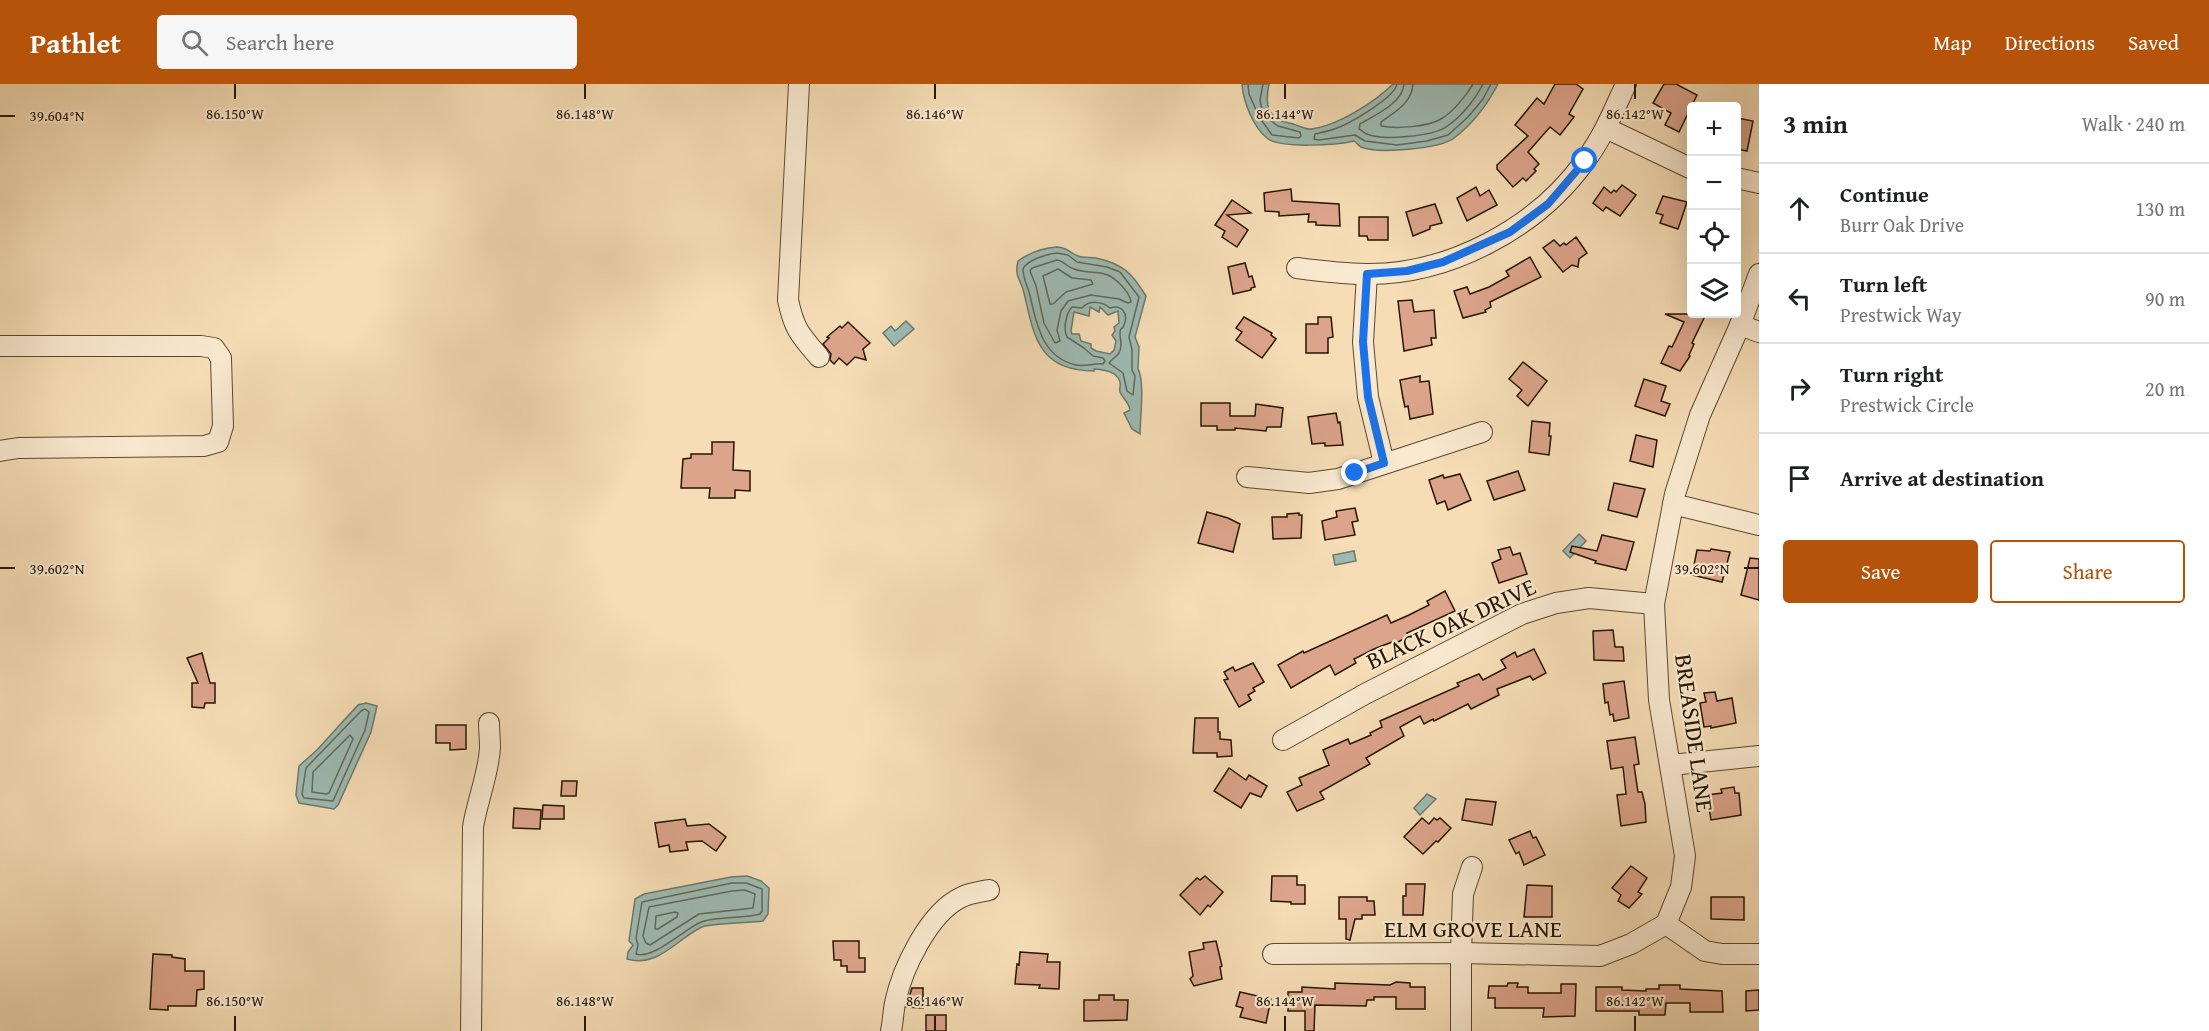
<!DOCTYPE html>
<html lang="en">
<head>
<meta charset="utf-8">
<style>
  :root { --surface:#fff; --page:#f6f6f6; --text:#202124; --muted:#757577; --line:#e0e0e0; --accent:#b45309 }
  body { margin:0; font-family:"Gentium Book Plus",serif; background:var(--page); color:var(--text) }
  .controls { position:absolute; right:18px; top:18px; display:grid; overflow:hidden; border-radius:6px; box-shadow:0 6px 24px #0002 }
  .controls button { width:54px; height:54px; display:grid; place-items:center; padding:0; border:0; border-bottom:2px solid var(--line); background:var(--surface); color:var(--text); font:30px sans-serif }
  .stop { position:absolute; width:18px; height:18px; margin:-14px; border:4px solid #1a73e8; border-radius:50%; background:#fff }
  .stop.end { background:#1a73e8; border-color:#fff; box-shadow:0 2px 6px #0008 }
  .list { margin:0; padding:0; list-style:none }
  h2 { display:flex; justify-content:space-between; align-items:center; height:78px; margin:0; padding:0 24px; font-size:26px }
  h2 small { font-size:20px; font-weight:400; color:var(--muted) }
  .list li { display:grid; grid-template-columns:39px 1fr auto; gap:18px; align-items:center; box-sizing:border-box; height:90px; padding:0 24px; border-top:2px solid var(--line) }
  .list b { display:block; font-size:22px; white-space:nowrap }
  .list p { margin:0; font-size:20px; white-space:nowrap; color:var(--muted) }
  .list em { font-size:20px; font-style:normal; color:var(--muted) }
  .actions { display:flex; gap:12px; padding:18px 24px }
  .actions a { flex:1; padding:14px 0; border:2px solid var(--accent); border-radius:6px; text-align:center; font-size:21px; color:var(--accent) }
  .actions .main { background:var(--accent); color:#fff }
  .icon { flex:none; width:33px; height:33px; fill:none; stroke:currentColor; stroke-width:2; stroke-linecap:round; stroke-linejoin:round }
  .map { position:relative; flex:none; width:1759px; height:947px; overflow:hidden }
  header { display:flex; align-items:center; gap:36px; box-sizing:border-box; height:84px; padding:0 30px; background:var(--accent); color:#fff }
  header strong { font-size:28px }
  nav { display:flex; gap:33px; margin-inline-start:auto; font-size:21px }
  .search { width:420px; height:54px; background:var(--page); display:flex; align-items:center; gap:15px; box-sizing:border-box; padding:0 21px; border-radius:6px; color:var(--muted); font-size:22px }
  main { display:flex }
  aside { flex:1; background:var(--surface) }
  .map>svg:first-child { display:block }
</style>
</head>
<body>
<header>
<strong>Pathlet</strong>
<div class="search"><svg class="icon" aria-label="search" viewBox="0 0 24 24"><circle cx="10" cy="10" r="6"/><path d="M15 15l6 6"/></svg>Search here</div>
<nav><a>Map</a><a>Directions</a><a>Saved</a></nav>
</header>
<main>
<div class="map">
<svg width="1759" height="947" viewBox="0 0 1759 947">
  <rect width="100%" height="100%" fill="#f6ddb6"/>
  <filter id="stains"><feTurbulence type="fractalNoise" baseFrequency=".00333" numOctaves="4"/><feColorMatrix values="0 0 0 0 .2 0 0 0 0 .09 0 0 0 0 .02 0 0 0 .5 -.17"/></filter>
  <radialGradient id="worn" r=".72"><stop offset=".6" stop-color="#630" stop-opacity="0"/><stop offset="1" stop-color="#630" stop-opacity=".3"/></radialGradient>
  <g fill="#9dbbb3" stroke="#6d796c" stroke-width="1.5" fill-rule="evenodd">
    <path d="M 1242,0 L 1269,0 C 1265,20 1266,34 1289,39 C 1296,40 1305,46 1311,45 C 1337,42 1375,18 1393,0 L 1498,0 C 1487,21 1473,40 1454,54 C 1440,65 1378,70 1361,63 C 1359,62 1357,59 1354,57 C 1338,61 1279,65 1267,54 C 1253,43 1243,17 1242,0 Z"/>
    <path d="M 1057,163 C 1069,164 1068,168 1078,172 C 1082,174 1091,173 1096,174 C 1123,180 1132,189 1146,212 L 1135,253 L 1139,263 L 1138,285 C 1145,297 1140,335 1140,350 L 1132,345 L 1124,329 L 1130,326 C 1129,318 1123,315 1120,308 C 1119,305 1121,301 1120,298 C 1117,287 1104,286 1094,285 L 1094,287 C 1039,287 1034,253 1024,209 C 1021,195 1014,194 1018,177 C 1029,169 1043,164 1057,163 ZM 1090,223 L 1099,228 L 1100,223 L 1108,231 L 1118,227 L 1119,239 L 1114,243 L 1115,247 L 1112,251 L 1116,257 L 1114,266 L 1110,270 L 1096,267 L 1091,264 L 1091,260 L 1081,257 L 1079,250 L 1072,250 L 1071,247 L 1074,228 L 1089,232 Z"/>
    <path d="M 906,237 L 914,245 L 894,262 L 883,249 L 891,242 L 895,247 Z"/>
    <path d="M 1579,450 L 1586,457 L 1570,474 L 1563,467 Z"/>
    <path d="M 1354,467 L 1356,477 L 1335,481 L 1333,471 Z"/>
    <path d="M 366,619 L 377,622 L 371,648 L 338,721 L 334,725 L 299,719 L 296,711 L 299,682 L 317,666 L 358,621 Z"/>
    <path d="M 1427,710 L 1436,715 L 1420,731 L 1414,724 Z"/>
    <path d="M 747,792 L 761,797 L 769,804 L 768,830 L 763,837 C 749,839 711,839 702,843 C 676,855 659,884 627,875 L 628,868 L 633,861 L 629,857 L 635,815 L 644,810 L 731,793 Z"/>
  </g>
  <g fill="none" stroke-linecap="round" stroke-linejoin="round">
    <g stroke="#62685a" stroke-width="1.5">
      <path d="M 1248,0 L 1249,10 L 1257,28 L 1260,29 L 1262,26 L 1260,16 L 1263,0"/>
      <path d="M 1397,0 C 1395,13 1355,36 1342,42 C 1334,46 1324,48 1315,50 L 1314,55 L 1319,56 L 1355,51 L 1365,57 L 1397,61 L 1427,57 L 1448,51 L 1468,33 L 1483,15 L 1491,0"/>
      <path d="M 1404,0 C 1403,19 1375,31 1360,40 L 1359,45 C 1362,46 1364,49 1367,50 C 1382,57 1433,52 1446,43 C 1461,33 1475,16 1483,0"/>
      <path d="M 1413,0 C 1412,19 1395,28 1381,38 L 1381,42 C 1396,45 1428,43 1441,35 C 1453,28 1466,12 1473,0"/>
      <path d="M 1262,30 L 1278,42 L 1300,48 L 1301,52 L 1299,54 L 1272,51 L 1260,34 Z"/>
      <path d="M 1057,169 L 1068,171 L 1077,178 L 1107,183 L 1120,188 L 1139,213 L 1129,253 L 1132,266 L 1132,286 L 1135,292 L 1133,311 L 1127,307 L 1123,289 L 1109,279 C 1111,276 1116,273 1119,269 C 1123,262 1120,256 1120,250 C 1120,241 1122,248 1124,241 C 1129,229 1121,220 1110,224 C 1102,217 1089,216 1082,224 L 1072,223 C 1066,229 1063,245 1067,253 L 1084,264 L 1093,272 L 1103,274 L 1105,277 L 1103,280 C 1094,279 1085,283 1076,281 C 1044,274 1037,243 1031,216 C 1029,204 1023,196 1023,185 C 1027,176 1047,170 1057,169 Z"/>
      <path d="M 1057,176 C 1064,177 1067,183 1074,185 C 1093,192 1104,182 1122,202 C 1126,207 1130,210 1131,218 L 1128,219 L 1119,215 L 1091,211 L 1068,217 L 1061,227 L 1057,246 L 1060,257 L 1055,259 L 1044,239 L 1036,202 L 1030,187 L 1032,184 Z"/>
      <path d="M 1058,185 L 1072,194 L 1091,196 L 1093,200 L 1066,208 L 1053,220 L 1050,220 L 1043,192 Z"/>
      <path d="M 365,625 L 369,628 L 365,646 L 333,717 L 304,714 L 302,710 L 306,684 L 361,627 Z"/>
      <path d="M 350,651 L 353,655 L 329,709 L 326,710 L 312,708 L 313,688 Z"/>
      <path d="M 732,799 L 746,799 L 762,805 L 762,827 L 760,830 C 744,835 711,832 699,839 C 684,846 652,876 636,870 L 638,861 L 636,854 L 642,818 Z"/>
      <path d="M 745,806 L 755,810 L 753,824 L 699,830 L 650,861 L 646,859 L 643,852 L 649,823 L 732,807 Z"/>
      <path d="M 675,828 L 678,829 L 677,833 L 658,845 L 655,845 L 656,832 Z"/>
    </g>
  </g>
  <g fill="#dca48b" stroke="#261601" stroke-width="1.5">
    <path d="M 1555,0 L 1576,0 L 1583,5 L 1569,30 L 1574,33 L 1560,51 L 1550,43 L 1528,68 L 1539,80 L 1534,85 L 1536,87 L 1526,97 L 1523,94 L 1513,103 L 1497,85 L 1497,81 L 1528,52 L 1515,41 L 1537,14 L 1544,20 Z"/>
    <path d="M 1664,0 L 1676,0 L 1697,11 L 1679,48 L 1665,41 L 1671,29 L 1653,19 Z"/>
    <path d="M 1737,34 L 1753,37 L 1747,67 L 1737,65 Z"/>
    <path d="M 1622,101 L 1636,111 L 1620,132 L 1606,123 L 1603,127 L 1593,119 L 1604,103 L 1611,109 L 1614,106 L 1616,108 Z"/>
    <path d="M 1476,103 L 1480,112 L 1489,106 L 1497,121 L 1467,137 L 1457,114 Z"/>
    <path d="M 1291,105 L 1292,117 L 1339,120 L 1340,142 L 1316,141 L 1316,138 L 1308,138 L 1309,130 L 1279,132 L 1279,128 L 1265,127 L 1264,109 Z"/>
    <path d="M 1663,112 L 1687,118 L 1678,145 L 1660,139 L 1663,131 L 1656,129 Z"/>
    <path d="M 1232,116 L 1251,129 L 1227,131 L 1248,146 L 1237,163 L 1222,153 L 1225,147 L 1215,141 Z"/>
    <path d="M 1435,120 L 1442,139 L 1430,142 L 1430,145 L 1413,152 L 1406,128 Z"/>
    <path d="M 1359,133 L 1388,133 L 1388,156 L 1368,156 L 1367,152 L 1359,152 Z"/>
    <path d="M 1576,153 L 1587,169 L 1579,175 L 1578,183 L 1572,181 L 1563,188 L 1543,164 L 1554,156 L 1560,162 L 1564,159 L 1566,161 Z"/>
    <path d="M 1530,173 L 1541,193 L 1490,218 L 1491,223 L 1485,226 L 1486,228 L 1463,234 L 1454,207 L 1467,203 L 1470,210 L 1489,203 L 1509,192 L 1506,187 Z"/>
    <path d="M 1245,179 L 1249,193 L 1252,192 L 1255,203 L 1251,204 L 1251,206 L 1233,210 L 1228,183 Z"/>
    <path d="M 1412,216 L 1414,228 L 1434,226 L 1436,254 L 1431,254 L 1432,261 L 1404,267 L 1398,217 Z"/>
    <path d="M 1665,230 L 1706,230 L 1692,259 L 1694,260 L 1689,271 L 1690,272 L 1680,287 L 1661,279 L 1669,262 L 1672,263 L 1684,238 Z"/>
    <path d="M 1244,233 L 1272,249 L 1271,251 L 1276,255 L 1262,274 L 1236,256 L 1242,248 L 1236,244 Z"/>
    <path d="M 1318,233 L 1331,233 L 1333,253 L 1328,254 L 1328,269 L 1306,269 L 1306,240 L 1318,240 Z"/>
    <path d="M 848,238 L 870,259 L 863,265 L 866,276 L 855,273 L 847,281 L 839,274 L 834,280 L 830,276 L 831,270 L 823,260 L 829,254 L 827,253 L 840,242 L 842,244 Z"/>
    <path d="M 1523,278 L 1547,297 L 1528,322 L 1517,312 L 1522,306 L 1509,295 Z"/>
    <path d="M 1420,292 L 1420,298 L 1429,297 L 1433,330 L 1410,335 L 1408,322 L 1405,323 L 1403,314 L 1400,296 Z"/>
    <path d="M 1644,295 L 1666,302 L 1661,317 L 1670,320 L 1665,332 L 1635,322 Z"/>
    <path d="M 1201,319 L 1230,319 L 1230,332 L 1255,332 L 1256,320 L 1283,324 L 1281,343 L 1267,343 L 1266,347 L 1235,344 L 1235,346 L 1217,346 L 1217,342 L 1201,342 Z"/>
    <path d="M 1336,329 L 1338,339 L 1340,338 L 1343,361 L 1325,362 L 1325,359 L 1312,360 L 1308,333 Z"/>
    <path d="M 1532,337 L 1550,339 L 1549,352 L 1551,352 L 1549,371 L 1529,368 Z"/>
    <path d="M 1636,351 L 1657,356 L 1653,383 L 1630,377 Z"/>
    <path d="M 712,358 L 734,358 L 733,386 L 750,387 L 750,407 L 735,406 L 735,414 L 709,414 L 710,404 L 681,404 L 683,375 L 691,374 L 691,370 L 712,370 Z"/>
    <path d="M 1518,387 L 1525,406 L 1494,416 L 1487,397 Z"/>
    <path d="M 1460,390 L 1471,416 L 1448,426 L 1445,417 L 1437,420 L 1429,396 L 1443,391 L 1444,394 Z"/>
    <path d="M 1614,399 L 1645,405 L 1637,433 L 1608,426 Z"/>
    <path d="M 1355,424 L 1358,437 L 1352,438 L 1355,451 L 1325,456 L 1322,437 L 1337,433 L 1336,427 Z"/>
    <path d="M 1207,428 L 1228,434 L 1240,440 L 1233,468 L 1198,459 Z"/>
    <path d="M 1299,429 L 1299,431 L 1302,431 L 1301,454 L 1273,455 L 1272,433 L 1287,433 L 1287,430 Z"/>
    <path d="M 1602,451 L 1634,458 L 1626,486 L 1595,479 L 1596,477 L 1570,468 L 1572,462 L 1597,467 Z"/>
    <path d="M 1510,463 L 1513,471 L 1520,469 L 1527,490 L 1499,499 L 1492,479 L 1501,475 L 1498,466 Z"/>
    <path d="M 1711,465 L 1730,468 L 1722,498 L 1692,491 L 1697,466 L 1710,467 Z"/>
    <path d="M 1750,474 L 1759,475 L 1759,516 L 1741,511 Z"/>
    <path d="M 1445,507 L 1455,527 L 1407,549 L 1409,552 L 1393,561 L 1392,558 L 1374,565 L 1354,575 L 1356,579 L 1335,591 L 1330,581 L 1291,604 L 1278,581 L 1303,567 L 1304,569 L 1387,531 L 1391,539 L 1409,531 L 1429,521 L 1427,517 Z"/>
    <path d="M 1613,546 L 1615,563 L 1623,563 L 1624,577 L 1594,576 L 1593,547 Z"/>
    <path d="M 1534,565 L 1546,589 L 1533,596 L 1530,592 L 1497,605 L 1499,611 L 1471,625 L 1468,620 L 1434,637 L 1433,635 L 1424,640 L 1420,632 L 1400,643 L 1404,652 L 1366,674 L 1370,680 L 1320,708 L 1324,715 L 1297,727 L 1287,708 L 1302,701 L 1299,694 L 1329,681 L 1323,666 L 1348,655 L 1350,660 L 1371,651 L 1370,649 L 1382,643 L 1380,637 L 1459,602 L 1457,599 L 1479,590 L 1483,596 L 1506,584 L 1501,576 L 1515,568 L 1517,573 Z"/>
    <path d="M 202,569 L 210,599 L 215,599 L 215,619 L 205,619 L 204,624 L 192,623 L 192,599 L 198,599 L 187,574 Z"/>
    <path d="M 1253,579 L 1264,598 L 1253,604 L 1255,607 L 1248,611 L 1251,616 L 1239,623 L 1224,596 L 1228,595 L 1224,588 L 1233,583 L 1235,587 Z"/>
    <path d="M 1624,597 L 1629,634 L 1614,637 L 1613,630 L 1610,631 L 1608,618 L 1605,619 L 1603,600 Z"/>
    <path d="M 1715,608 L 1717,617 L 1732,614 L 1736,639 L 1711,644 L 1711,642 L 1704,643 L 1700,619 L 1706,618 L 1704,609 Z"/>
    <path d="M 1195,634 L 1218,634 L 1218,648 L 1220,648 L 1220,655 L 1231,656 L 1232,672 L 1217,673 L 1217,669 L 1193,669 Z"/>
    <path d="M 436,641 L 466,641 L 466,665 L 450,666 L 450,659 L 436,659 Z"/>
    <path d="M 1635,653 L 1639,680 L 1634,681 L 1638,708 L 1642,708 L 1645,720 L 1646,738 L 1621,742 L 1617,711 L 1626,710 L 1623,683 L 1611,685 L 1607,657 Z"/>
    <path d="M 1229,684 L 1246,696 L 1249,691 L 1267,702 L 1261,713 L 1250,709 L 1241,724 L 1214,707 Z"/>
    <path d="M 562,697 L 577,697 L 576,712 L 561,712 Z"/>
    <path d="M 1734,703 L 1735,709 L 1739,709 L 1741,731 L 1711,736 L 1707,711 L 1722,709 L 1721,705 Z"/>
    <path d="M 1466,715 L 1496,718 L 1492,741 L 1462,736 Z"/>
    <path d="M 543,721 L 564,722 L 564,735 L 542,735 Z"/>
    <path d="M 514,724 L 541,726 L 540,745 L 513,744 Z"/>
    <path d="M 1422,734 L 1429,740 L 1434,734 L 1437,736 L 1440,734 L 1451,744 L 1438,758 L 1436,757 L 1423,770 L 1404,753 Z"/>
    <path d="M 685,735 L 687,742 L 709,740 L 726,753 L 716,767 L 702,757 L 686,758 L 688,766 L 670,768 L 669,761 L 659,763 L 655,739 Z"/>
    <path d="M 1530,747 L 1533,754 L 1536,753 L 1545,771 L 1524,781 L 1519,768 L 1516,770 L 1509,756 Z"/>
    <path d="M 1631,782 L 1647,794 L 1638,808 L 1642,810 L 1629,824 L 1618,817 L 1621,811 L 1612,804 Z"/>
    <path d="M 1205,792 L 1223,808 L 1210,823 L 1208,821 L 1200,831 L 1180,811 L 1197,794 L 1200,796 Z"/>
    <path d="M 1272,792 L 1297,792 L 1297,801 L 1305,801 L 1305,820 L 1291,820 L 1291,818 L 1271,817 Z"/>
    <path d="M 1406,800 L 1425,800 L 1423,831 L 1403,831 L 1403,812 L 1406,812 Z"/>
    <path d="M 1527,801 L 1552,802 L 1552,833 L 1524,833 Z"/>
    <path d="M 1339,813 L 1367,813 L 1367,817 L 1374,817 L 1375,831 L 1362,831 L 1362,835 L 1355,835 L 1350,856 L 1346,855 L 1346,835 L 1339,835 Z"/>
    <path d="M 1711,813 L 1744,813 L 1744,836 L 1711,835 Z"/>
    <path d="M 833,857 L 859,857 L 859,874 L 865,874 L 865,888 L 847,888 L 847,882 L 841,882 L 841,876 L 834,876 Z"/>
    <path d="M 1216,857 L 1222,882 L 1220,883 L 1222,895 L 1194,902 L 1190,895 L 1193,892 L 1189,868 L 1204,865 L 1203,859 Z"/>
    <path d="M 1020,868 L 1048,870 L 1047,878 L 1060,878 L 1059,905 L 1039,904 L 1040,901 L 1015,900 L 1017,880 L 1019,881 Z"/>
    <path d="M 153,870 L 172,871 L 172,873 L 185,875 L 185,887 L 204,887 L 204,905 L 197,906 L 196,922 L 168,922 L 168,926 L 150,925 Z"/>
    <path d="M 1396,898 L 1410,899 L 1410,903 L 1425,903 L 1425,925 L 1396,925 L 1396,913 L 1374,913 L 1374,916 L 1367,916 L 1366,922 L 1315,921 L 1314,947 L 1305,947 L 1305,927 L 1288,927 L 1288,908 L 1302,908 L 1302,903 L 1335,905 L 1335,899 L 1390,901 Z"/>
    <path d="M 1508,899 L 1518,899 L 1517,903 L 1528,903 L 1528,909 L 1561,909 L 1561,900 L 1576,900 L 1575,932 L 1543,933 L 1544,924 L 1495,924 L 1495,914 L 1488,914 L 1489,902 L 1507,902 Z"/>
    <path d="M 1659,901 L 1680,901 L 1680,905 L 1722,907 L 1723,928 L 1690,928 L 1690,919 L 1666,919 L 1665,931 L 1639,931 L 1639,927 L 1596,927 L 1596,903 L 1622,903 L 1622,906 L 1646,907 L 1646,905 L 1659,905 Z"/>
    <path d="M 912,904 L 923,904 L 923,924 L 906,923 Z"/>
    <path d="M 1759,906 L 1759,926 L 1746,927 L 1746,907 Z"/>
    <path d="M 1240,908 L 1271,915 L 1266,939 L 1240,933 L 1243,924 L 1236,922 Z"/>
    <path d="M 1099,911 L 1114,911 L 1114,916 L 1128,916 L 1127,936 L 1084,937 L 1084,916 L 1099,916 Z"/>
    <rect x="926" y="931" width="20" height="16"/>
  </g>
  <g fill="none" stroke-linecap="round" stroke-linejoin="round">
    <defs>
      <g id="minor">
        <path d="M 799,0 L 788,216 C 794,245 800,251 819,273"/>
        <path d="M 1606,44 L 1692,85"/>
        <path d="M 1736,94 L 1759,99"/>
        <path d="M 1297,184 C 1320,187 1343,190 1366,190 C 1449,191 1537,144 1585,77 C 1603,53 1614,26 1626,0"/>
        <path d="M 1367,190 L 1363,258 L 1368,313 L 1384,379"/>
        <path d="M 1740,241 L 1759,248"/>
        <path d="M 0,262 L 201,262 L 214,264 L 221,274 L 223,342 L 218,358 L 204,362 L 18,364 L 0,367"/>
        <path d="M 1247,393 L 1309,399 L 1338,395 L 1482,348"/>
        <path d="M 1673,420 L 1759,441"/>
        <path d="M 1283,656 L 1365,610 L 1522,530 L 1556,519 L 1589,514 L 1654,520"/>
        <path d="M 1671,681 L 1759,672"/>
        <path d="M 1666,840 L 1681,803 L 1685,772 L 1659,616 L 1654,520 L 1675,410 L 1700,331 L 1740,241 L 1759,190"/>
        <path d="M 1666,840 L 1705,867 L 1722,870 L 1759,870"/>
        <path d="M 1273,870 L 1461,869 L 1600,872 L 1631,860 L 1666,840"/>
        <path d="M 471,947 L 473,743 C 477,717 489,689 490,663 C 490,655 489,647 489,639"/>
        <path d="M 891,947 C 893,938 893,929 895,919 C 902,885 929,828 962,813 C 970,809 980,808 989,806"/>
        <path d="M 1461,947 L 1461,869 L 1463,810 L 1472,783"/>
      </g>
    </defs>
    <use href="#minor" stroke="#5a482e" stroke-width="22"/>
    <use href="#minor" stroke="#f9e9d0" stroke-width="20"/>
  </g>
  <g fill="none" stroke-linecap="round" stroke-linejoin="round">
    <path stroke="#1a73e8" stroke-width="8" d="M 1355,389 L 1384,379 L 1368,313 L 1363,258 L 1367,190 L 1407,187 L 1443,178 L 1510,148 L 1548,120 L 1585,77"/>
  </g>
  <path fill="none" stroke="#261601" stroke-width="2" d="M 235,0 L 235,15M 585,0 L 585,15M 935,0 L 935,15M 1285,0 L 1285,15M 1635,0 L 1635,15M 0,32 L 15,32M 0,484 L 15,484M 1744,484 L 1759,484M 235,932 L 235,947M 585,932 L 585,947M 935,932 L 935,947M 1285,932 L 1285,947M 1635,932 L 1635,947"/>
  <g text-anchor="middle" stroke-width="4.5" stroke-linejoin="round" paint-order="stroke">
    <g font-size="24" fill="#261601" stroke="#f9e9d0">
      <text transform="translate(1451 540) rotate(-25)" y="8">BLACK OAK DRIVE</text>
      <text transform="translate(1694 649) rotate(82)" y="8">BREASIDE LANE</text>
      <text x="1473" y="853">ELM GROVE LANE</text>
    </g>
  </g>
  <g font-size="15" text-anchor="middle" fill="#261601" stroke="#f9e9d0" stroke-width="4.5" stroke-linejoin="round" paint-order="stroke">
    <text x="235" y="35">86.150°W</text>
    <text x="585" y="35">86.148°W</text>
    <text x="935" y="35">86.146°W</text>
    <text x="1285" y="35">86.144°W</text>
    <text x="1635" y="35">86.142°W</text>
    <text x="57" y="37">39.604°N</text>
    <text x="57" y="490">39.602°N</text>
    <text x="1702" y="490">39.602°N</text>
    <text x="235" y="922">86.150°W</text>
    <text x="585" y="922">86.148°W</text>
    <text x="935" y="922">86.146°W</text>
    <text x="1285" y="922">86.144°W</text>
    <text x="1635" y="922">86.142°W</text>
  </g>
  <rect width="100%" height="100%" filter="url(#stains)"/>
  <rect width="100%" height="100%" fill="url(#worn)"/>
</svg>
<div class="controls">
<button>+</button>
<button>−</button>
<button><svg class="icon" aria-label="locate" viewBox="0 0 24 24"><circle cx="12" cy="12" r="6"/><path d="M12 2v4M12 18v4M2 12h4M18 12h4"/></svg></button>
<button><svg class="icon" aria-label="layers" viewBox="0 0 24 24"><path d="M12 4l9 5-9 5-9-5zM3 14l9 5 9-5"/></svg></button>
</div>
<div class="stop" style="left:1585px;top:77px"></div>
<div class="stop end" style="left:1355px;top:389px"></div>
</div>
<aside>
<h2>3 min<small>Walk · 240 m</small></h2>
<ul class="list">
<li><svg class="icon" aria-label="ahead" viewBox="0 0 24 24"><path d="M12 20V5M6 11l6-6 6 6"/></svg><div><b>Continue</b><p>Burr Oak Drive</p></div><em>130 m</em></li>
<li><svg class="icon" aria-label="left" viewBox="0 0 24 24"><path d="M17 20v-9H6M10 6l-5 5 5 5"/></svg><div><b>Turn left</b><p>Prestwick Way</p></div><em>90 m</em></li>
<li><svg class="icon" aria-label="right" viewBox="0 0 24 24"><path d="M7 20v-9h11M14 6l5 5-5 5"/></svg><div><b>Turn right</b><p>Prestwick Circle</p></div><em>20 m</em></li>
<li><svg class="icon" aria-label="arrive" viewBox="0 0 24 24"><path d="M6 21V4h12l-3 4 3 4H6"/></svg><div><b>Arrive at destination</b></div></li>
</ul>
<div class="actions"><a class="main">Save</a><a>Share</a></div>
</aside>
</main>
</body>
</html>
